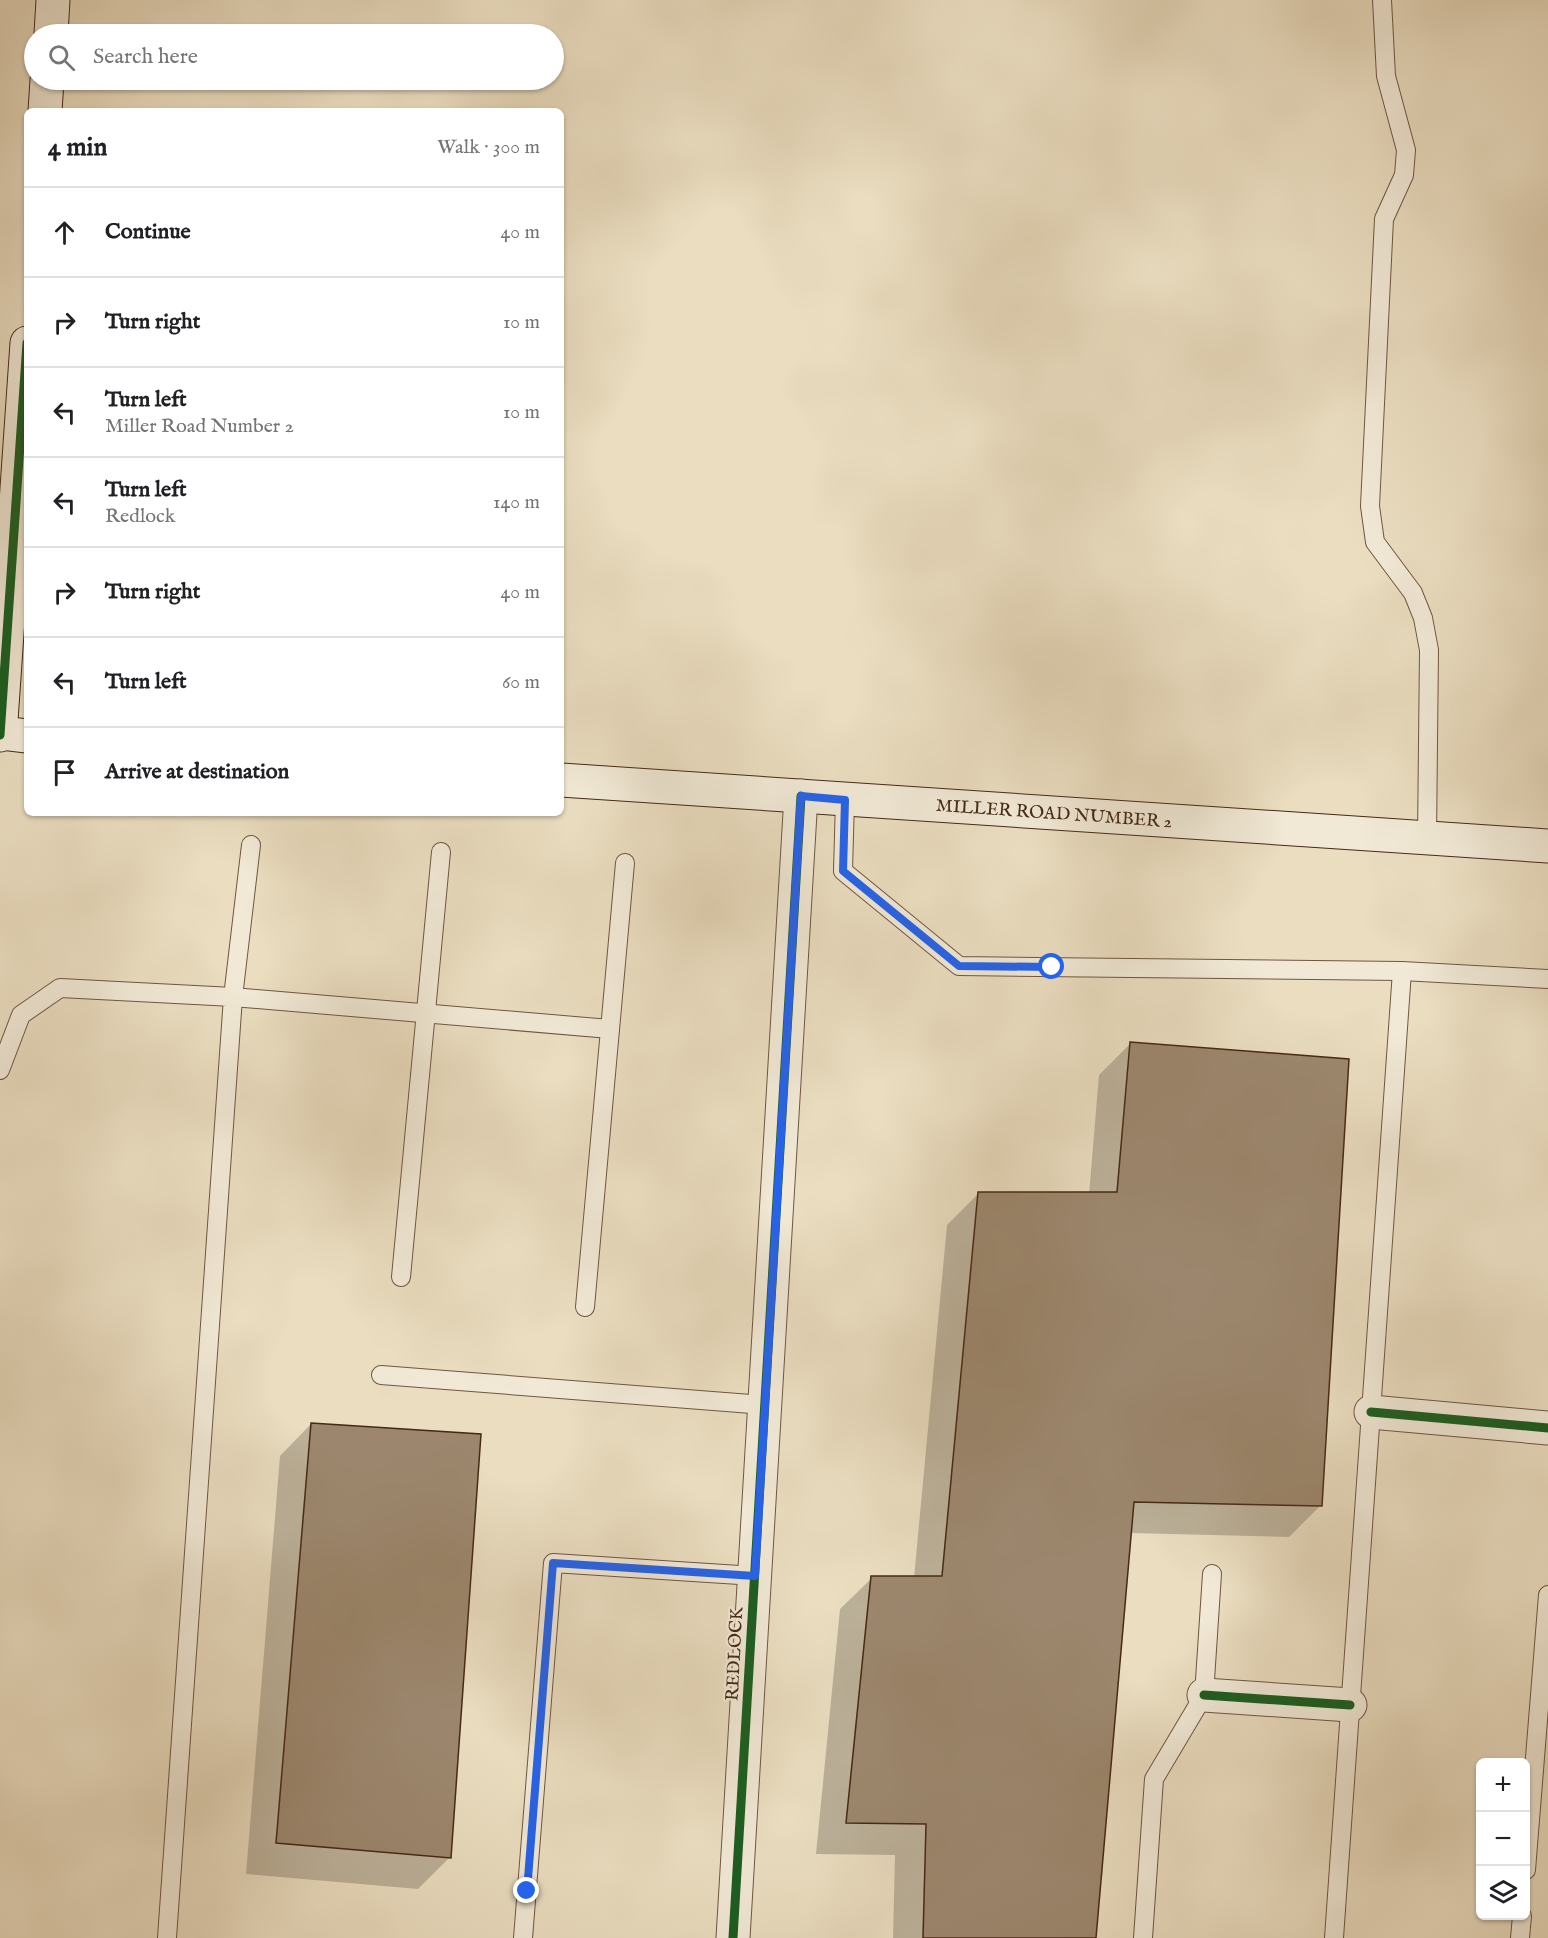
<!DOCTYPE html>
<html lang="en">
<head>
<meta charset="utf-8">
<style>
  :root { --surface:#fff; --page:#f6f6f6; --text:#202124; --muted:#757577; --line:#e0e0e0 }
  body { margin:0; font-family:"IM FELL English",serif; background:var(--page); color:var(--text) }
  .controls { position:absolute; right:18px; bottom:18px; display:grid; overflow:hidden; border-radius:9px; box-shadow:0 2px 4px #0004 }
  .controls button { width:54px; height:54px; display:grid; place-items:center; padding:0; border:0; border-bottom:2px solid var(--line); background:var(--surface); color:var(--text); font:30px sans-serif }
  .stop { position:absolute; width:18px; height:18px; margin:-14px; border:4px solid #2563eb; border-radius:50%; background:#fff }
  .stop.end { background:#2563eb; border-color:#fff; box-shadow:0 2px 6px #0008 }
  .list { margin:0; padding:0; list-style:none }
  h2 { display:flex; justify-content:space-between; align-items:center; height:78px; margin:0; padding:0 24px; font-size:26px }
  h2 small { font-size:20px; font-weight:400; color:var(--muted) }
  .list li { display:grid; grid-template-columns:39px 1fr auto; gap:18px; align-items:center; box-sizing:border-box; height:90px; padding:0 24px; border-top:2px solid var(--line) }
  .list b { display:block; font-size:22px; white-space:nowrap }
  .list p { margin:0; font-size:20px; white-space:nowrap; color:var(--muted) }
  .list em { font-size:20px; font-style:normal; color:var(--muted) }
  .icon { flex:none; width:33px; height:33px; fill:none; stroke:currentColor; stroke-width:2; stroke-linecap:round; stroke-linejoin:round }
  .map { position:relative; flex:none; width:1548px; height:1938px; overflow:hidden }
  .search { position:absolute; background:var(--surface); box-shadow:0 2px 4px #0004; left:24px; top:24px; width:540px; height:66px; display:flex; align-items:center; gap:15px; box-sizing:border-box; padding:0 21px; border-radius:33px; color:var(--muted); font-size:22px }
  .panel { position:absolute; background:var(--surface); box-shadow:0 2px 4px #0004; left:24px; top:108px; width:540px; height:708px; border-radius:9px }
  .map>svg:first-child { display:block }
</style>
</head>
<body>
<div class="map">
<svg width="1548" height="1938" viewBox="0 0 1548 1938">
  <rect width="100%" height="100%" fill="#eaddc0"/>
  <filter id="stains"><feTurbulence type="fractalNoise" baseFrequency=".00333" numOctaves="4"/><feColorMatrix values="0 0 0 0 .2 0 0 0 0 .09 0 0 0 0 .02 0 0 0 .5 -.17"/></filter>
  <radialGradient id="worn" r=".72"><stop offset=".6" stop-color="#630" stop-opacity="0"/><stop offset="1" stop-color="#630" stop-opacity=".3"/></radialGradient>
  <g fill="#0003">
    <path d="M 1130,1044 L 1321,1505 L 1289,1537 L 1130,1533 L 1094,1938 L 893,1938 L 895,1855 L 816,1854 L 840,1609 L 872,1578 L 914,1578 L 947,1225 L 979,1193 L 1089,1194 L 1099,1075 Z"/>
    <path d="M 311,1424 L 450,1857 L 418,1889 L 246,1874 L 280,1456 Z"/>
  </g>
  <g fill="#9c876e" stroke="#472915" stroke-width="1.5">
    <path d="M 1130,1042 L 1349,1059 L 1322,1506 L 1134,1502 L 1096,1938 L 923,1938 L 926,1824 L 846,1823 L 871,1576 L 942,1576 L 978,1192 L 1117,1192 Z"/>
    <path d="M 311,1423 L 481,1434 L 451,1858 L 276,1843 Z"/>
  </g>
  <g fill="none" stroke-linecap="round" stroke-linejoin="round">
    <defs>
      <g id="lane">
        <path d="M 1382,0 L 1386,76 L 1406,150 L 1404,175 L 1384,219 L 1370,506 L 1375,542 L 1413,593 L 1423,618 L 1429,650 L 1427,838"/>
        <path d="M 845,800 L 843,871 L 959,966 L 1402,971 L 1548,979"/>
        <path d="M 251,845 L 233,997 L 610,1029"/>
        <path d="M 0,1070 L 21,1015 L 60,988 L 233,997 L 167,1938"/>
        <path d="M 401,1277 L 441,852"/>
        <path d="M 585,1307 L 625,863"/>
        <path d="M 381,1375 L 765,1405"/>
        <path d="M 1526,1870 L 1548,1595"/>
        <path d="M 523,1938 L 553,1563 L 755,1576"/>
        <path d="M 1143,1938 L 1154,1779 L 1204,1695 L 1212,1574"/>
        <path d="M 1334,1938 L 1402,971"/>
        <path d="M 1520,1938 L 1522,1916"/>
      </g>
      <g id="street">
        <path d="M 1371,1412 L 1548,1428"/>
        <path d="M 1204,1695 L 1350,1705"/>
        <path d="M 733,1938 L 801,796"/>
      </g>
      <g id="secondary">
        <path d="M 51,34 L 53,0"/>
        <path d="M 45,111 L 47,80"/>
        <path d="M 0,733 L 27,736"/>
        <path d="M 0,735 L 27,343"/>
        <path d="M 561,780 L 1548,846"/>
      </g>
    </defs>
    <use href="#lane" stroke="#705640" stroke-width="20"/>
    <use href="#street" stroke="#705640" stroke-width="35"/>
    <use href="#secondary" stroke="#472915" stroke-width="35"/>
    <use href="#lane" stroke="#f1e9d6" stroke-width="18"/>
    <use href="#street" stroke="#f1e9d6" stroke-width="33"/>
    <use href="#secondary" stroke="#f1e9d6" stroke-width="33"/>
    <defs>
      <g id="cycleway">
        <path d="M 0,735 L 27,343"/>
        <path d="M 1371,1412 L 1548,1428"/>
        <path d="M 1204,1695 L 1350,1705"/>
        <path d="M 733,1938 L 801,796"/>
      </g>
    </defs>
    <use href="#cycleway" stroke="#f1e9d6" stroke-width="13"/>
    <use href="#cycleway" stroke="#1b5e20" stroke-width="9"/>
  </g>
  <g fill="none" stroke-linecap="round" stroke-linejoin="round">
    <path stroke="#2563eb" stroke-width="8" d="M 527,1891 L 553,1563 L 755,1576 L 801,796 L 845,800 L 843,871 L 959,966 L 1052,967"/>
  </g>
  <g text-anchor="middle" stroke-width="4.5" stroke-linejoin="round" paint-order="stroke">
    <g font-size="18" fill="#472915" stroke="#f1e9d6">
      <text transform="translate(1054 813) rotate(4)" y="6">MILLER ROAD NUMBER 2</text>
      <text transform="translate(734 1654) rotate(-87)" y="6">REDLOCK</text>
    </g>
  </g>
  <rect width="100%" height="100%" filter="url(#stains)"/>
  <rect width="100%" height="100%" fill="url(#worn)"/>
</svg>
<div class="controls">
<button>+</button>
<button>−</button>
<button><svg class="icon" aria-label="layers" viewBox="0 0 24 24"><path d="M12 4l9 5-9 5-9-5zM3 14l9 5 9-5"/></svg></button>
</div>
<div class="stop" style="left:1052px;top:967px"></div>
<div class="stop end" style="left:527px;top:1891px"></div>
<div class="search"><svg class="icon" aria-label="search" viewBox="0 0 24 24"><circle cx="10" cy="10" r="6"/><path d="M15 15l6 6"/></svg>Search here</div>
<section class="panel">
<h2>4 min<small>Walk · 300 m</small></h2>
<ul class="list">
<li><svg class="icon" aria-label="ahead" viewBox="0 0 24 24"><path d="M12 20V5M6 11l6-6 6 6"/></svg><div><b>Continue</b></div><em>40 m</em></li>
<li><svg class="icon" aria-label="right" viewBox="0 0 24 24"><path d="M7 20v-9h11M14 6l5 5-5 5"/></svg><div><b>Turn right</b></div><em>10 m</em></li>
<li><svg class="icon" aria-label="left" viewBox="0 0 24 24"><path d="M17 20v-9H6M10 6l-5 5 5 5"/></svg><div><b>Turn left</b><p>Miller Road Number 2</p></div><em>10 m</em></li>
<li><svg class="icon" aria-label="left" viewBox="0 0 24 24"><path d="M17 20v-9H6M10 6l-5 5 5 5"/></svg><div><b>Turn left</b><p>Redlock</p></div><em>140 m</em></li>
<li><svg class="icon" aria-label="right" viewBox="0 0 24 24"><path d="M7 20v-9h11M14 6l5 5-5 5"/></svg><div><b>Turn right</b></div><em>40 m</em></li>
<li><svg class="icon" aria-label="left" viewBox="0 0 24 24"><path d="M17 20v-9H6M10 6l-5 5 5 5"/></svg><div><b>Turn left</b></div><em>60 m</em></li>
<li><svg class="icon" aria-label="arrive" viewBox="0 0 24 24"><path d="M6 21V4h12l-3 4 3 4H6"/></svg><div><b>Arrive at destination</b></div></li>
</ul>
</section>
</div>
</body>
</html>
